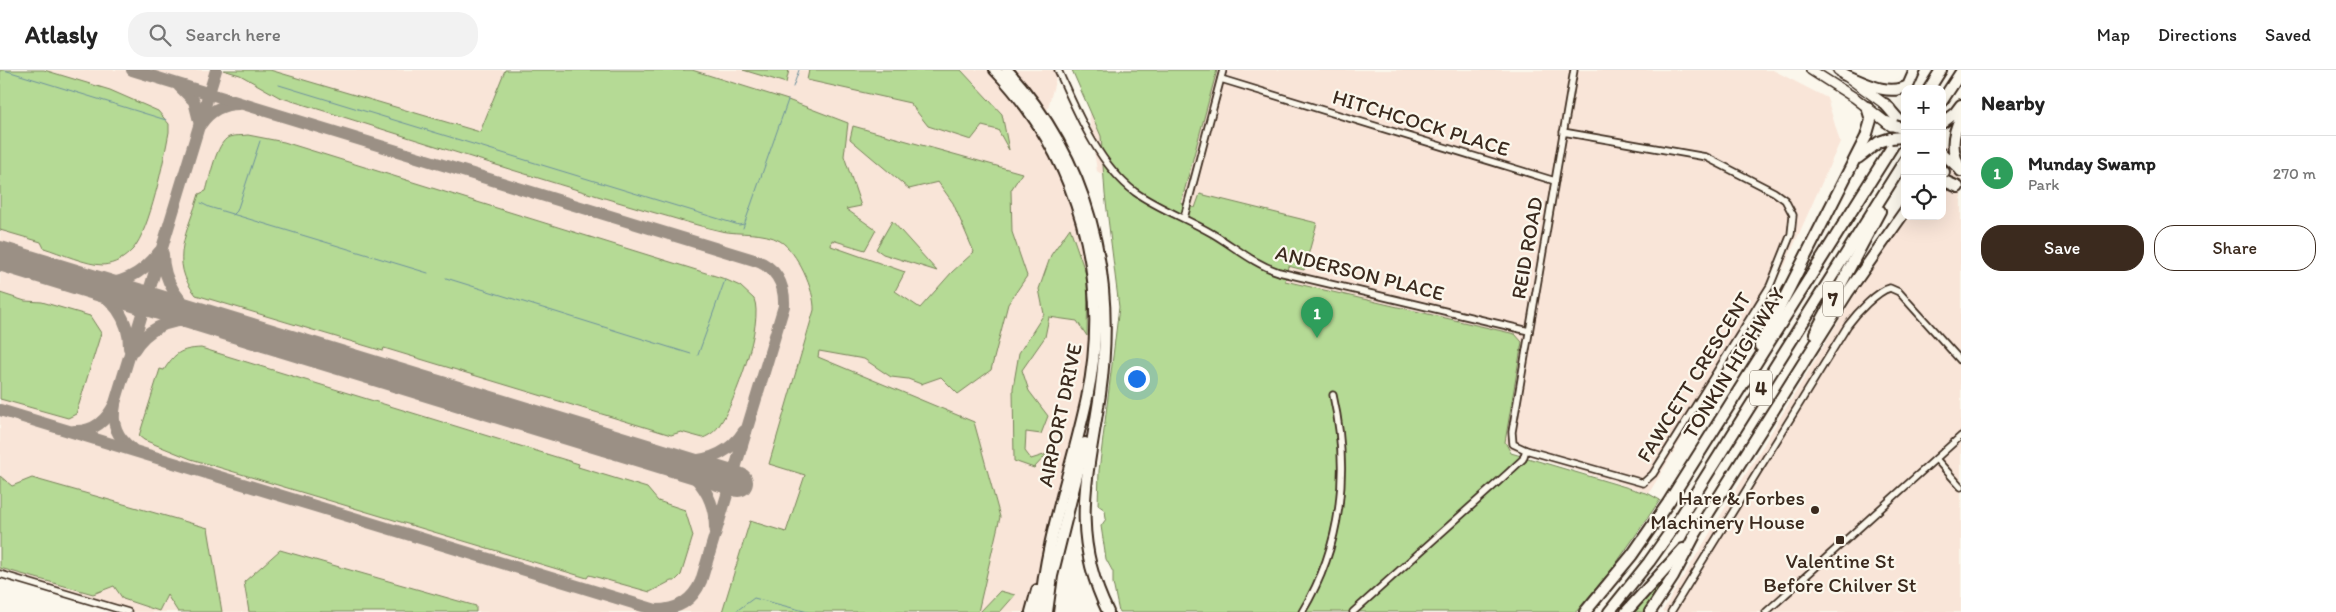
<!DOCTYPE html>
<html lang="en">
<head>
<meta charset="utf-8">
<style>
  :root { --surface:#fff; --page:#f2f2f2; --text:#222; --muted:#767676; --line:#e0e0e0; --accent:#3b2a1e }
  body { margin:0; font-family:Itim,sans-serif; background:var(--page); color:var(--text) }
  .controls { position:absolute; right:15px; top:15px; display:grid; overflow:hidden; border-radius:10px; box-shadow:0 5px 20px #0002 }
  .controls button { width:45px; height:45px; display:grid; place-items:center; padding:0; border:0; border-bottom:1px solid var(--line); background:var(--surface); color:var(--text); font:25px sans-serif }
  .you { position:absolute; left:1136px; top:308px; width:18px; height:18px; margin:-12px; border:4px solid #fff; border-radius:50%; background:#1a73e8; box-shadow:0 0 0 8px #1a73e833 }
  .badge { display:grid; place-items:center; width:32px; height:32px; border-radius:50%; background:var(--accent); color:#fff; font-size:16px; font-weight:700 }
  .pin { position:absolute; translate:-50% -41px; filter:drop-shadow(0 1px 2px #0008) }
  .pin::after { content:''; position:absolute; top:26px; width:18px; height:15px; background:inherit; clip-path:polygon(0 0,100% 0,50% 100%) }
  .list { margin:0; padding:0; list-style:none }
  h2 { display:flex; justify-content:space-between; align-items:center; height:65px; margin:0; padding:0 20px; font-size:21px }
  h2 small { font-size:16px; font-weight:400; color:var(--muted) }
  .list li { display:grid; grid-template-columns:32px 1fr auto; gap:15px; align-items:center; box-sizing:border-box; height:75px; padding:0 20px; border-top:1px solid var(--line) }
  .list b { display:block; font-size:19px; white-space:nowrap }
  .list p { margin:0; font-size:16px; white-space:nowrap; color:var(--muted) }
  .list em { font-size:16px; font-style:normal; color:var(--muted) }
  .actions { display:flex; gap:10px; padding:15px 20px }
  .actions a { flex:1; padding:11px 0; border:1px solid var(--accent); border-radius:20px; text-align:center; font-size:18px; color:var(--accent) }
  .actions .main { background:var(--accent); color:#fff }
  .icon { flex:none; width:28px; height:28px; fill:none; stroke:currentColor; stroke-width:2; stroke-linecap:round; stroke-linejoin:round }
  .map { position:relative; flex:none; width:1961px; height:542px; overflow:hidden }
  header { display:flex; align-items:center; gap:30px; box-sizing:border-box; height:70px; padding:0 25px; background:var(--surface); border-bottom:1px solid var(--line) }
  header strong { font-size:24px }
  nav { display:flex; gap:28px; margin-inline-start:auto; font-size:18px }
  .search { width:350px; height:45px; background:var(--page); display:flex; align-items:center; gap:12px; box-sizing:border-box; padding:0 18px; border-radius:20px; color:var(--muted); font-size:19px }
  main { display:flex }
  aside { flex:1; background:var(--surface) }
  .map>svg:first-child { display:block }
</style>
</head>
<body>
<header>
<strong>Atlasly</strong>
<div class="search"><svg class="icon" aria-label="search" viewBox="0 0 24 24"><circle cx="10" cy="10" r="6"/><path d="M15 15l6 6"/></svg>Search here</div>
<nav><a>Map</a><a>Directions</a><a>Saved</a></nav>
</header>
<main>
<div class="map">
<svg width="1961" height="542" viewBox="0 0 1961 542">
  <rect width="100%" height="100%" fill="#fbf7ec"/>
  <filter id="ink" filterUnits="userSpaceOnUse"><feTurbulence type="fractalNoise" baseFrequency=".02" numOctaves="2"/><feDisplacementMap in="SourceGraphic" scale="10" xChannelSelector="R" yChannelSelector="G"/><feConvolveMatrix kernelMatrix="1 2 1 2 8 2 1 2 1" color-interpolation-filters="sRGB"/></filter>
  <g filter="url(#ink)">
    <g fill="#f9e5d8">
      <path d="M 0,0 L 1058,0 L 1042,60 L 1082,153 L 1095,278 L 1031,542 L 128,542 L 0,504 Z"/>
      <path d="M 1106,0 L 1773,0 L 1827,28 L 1840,72 L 1785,195 L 1649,423 L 1510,380 L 1506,374 L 1289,304 L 1281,213 L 1119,117 L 1097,101 L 1089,46 Z"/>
      <path d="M 1961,50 L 1961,542 L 1662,542 L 1905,142 L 1905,146 L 1942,146 L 1942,81 Z"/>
    </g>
    <g fill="#b5da95" stroke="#78825a">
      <path d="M 0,0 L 44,0 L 110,20 L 158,41 L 169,54 L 169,62 C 164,89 150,160 133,179 C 125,188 115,194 103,195 C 87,195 60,183 44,178 L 41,172 L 0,160 Z"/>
      <path d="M 223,0 L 270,0 L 480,62 L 505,0 L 692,0 L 788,30 L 848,53 L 844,86 L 861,136 L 846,139 L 876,160 L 865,180 L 832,170 L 831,176 L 905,202 L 895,221 L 920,238 L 952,202 L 974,182 L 953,133 L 938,112 L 909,119 L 850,69 L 853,56 L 1022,103 L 1011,120 L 1012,162 L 1027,206 L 1008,234 L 991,300 L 958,324 L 941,307 L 921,314 L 908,309 L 891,307 L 864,289 L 819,281 L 818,287 L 974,352 L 1000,447 L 978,542 L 722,542 L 750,451 L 786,462 L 805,405 L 769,394 L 814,240 C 815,221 797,181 780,171 C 763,161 740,165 721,161 C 698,156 674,148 652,142 C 527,106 403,65 279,27 L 240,5 Z"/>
      <path d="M 743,0 L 789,0 L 786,13 Z"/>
      <path d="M 809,0 L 961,0 L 1002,44 L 1009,80 L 998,60 L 982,56 L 971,70 L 928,56 L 910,33 L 807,10 Z"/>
      <path d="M 1072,0 L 1217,0 L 1181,133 L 1195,138 L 1200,124 L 1317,153 L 1304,200 L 1288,196 L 1285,211 L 1515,264 L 1522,272 L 1505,372 L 1511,383 L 1649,424 L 1660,430 L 1613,498 L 1576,542 L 1119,542 L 1113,513 L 1113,502 L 1106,489 L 1101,456 L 1106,449 L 1105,440 L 1098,435 L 1099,401 L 1119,237 L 1105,124 L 1101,66 Z"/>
      <path d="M 248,65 L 284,72 L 722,208 L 740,216 L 754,229 C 764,252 735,333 720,354 C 716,361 710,365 703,368 L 681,362 L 671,365 L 384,278 L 383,281 L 196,225 C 168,192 188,161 199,124 L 206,121 C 210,108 216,73 229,67 C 234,65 242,66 248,65 Z"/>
      <path d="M 892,151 L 937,201 L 883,184 L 876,179 Z"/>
      <path d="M 1070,158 L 1088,210 L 1087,266 L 1077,251 L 1049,247 L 1045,267 L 1022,300 L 1029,321 L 1048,346 L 1041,364 L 1026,362 L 1025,381 L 1031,389 L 1047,384 L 1034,398 L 1014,391 L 1013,318 L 1019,283 L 1044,244 L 1039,219 L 1051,185 Z"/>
      <path d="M 0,223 L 25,231 L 42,232 L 90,246 L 101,263 L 76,344 L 68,348 L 0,329 Z"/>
      <path d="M 201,278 L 579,394 L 578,397 L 647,418 L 658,431 L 685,440 L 693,466 L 681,505 L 675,511 L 671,511 L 650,522 L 589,505 L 587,508 L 191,389 L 144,370 L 139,366 L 160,299 L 164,300 C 175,283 180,279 201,278 Z"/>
      <path d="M 0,406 L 12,416 L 32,408 L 208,458 L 222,542 L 178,542 L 167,525 L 159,541 L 123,529 L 114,516 L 93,524 L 0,498 Z"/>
      <path d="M 280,480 L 476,536 L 476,542 L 249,542 L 244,512 Z"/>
      <path d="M 1663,510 L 1666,512 L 1646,542 L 1633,542 Z"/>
      <path d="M 1000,521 L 1015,525 L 1000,542 L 980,542 Z"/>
    </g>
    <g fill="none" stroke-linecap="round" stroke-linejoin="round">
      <g stroke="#6d919d" stroke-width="1">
        <path d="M 4,0 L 166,50"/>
        <path d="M 279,15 L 739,155 L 744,154"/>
        <path d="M 793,17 L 799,0"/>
        <path d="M 201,133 L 209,137 L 428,203"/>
        <path d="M 233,145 L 237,141 L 260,71"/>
        <path d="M 743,158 L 788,30"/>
        <path d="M 446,208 L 691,284"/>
        <path d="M 698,285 L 725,210"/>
        <path d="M 735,542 L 754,528 L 808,542"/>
      </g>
      <g stroke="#9b9085" stroke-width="12">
        <path d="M 179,16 L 194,31 L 199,51"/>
        <path d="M 201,54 C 210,41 223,34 239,34"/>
        <path d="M 163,184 C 163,211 179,236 204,248"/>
        <path d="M 80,210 C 108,224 130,245 129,278"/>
        <path d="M 90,213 C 118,217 142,205 159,182"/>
        <path d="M 134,280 C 151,252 181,247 211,251"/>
        <path d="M 115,335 C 111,354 117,367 132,379"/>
        <path d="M 0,340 L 656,540 C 678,540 693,530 701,511 L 784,236 C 785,214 776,197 754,190 L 132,0"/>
        <path d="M 74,361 C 94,362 107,350 115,333 L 216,0"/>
        <path d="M 668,390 C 698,394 727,388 744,361"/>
        <path d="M 673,392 C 699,405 715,428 715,458"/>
      </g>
      <path stroke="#9b9085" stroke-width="30" d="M 0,186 L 738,412"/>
      <defs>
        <g id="street">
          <path d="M 1058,0 C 1077,42 1098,94 1135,122 C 1159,139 1188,149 1213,164 C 1235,177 1254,194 1279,202 L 1529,261"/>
          <path d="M 1221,9 L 1555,111"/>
          <path d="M 1563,62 L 1706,87 L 1774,122 L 1785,130 L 1793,145 L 1791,164 L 1770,216 L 1653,404 L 1643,413 L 1526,380 L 1513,374 L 1512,362 L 1574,0"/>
          <path d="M 1184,148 L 1223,0"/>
          <path d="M 1936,389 L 1961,417"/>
          <path d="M 0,504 L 128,542"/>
          <path d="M 1302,542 C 1342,476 1350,400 1333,325"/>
          <path d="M 1353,542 L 1508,403 L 1523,389 L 1526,380"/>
          <path d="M 1671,542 L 1848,255 C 1856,244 1877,221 1890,218 L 1899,222 L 1961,291"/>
          <path d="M 1766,542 L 1961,366"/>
        </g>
        <g id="primary">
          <path d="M 1811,0 L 1855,28 L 1891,56"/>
          <path d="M 1838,0 L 1890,38"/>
          <path d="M 1942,83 L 1960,100"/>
        </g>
        <g id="highway">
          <path d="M 995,0 C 1079,88 1112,210 1087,328 C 1072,399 1045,470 1040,542"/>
          <path d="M 1007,0 C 1089,91 1117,203 1100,324 C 1088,406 1069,463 1108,542"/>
          <path d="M 1843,4 C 1863,12 1887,27 1908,16 L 1915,0"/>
          <path d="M 1929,19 L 1941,0"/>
          <path d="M 1942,31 L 1961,2"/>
          <path d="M 1885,34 L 1904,56"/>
          <path d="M 1961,47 C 1951,67 1951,81 1961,101"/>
          <path d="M 1887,52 L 1895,56"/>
          <path d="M 1942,53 L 1955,43 L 1961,35"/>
          <path d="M 1858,88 L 1879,72 L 1891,68"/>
          <path d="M 1942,100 L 1944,102"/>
          <path d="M 1942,110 L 1958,117"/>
          <path d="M 1815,263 L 1880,141"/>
          <path d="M 1760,276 L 1866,67 L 1871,50 L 1867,37"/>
          <path d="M 1031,542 L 1037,520"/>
          <path d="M 1047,542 L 1052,506 L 1085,373"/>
          <path d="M 1585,542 L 1632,485 L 1668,433 L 1902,61"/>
          <path d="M 1609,542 L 1649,492 L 1678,451 L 1905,90"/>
          <path d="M 1626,542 L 1683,479"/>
          <path d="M 1650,542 L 1673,507 L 1696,463 L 1848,222 L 1905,141"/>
        </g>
      </defs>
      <use href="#street" stroke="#3b2a1e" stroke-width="9"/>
      <use href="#primary" stroke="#3b2a1e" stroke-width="12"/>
      <use href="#highway" stroke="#3b2a1e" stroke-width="14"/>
      <use href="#street" stroke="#fbf7ec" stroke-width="5.5"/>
      <use href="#primary" stroke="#fbf7ec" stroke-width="9"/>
      <use href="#highway" stroke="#fbf7ec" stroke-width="10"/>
      <defs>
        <g id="highway-bridge">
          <path d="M 1895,56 L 1905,59"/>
          <path d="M 1891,68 L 1902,67"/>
        </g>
      </defs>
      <use href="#highway-bridge" stroke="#3b2a1e" stroke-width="14" stroke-linecap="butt"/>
      <use href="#highway-bridge" stroke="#fbf7ec" stroke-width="10"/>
    </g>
  </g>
  <g fill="#3b2a1e" stroke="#fbf7ec" stroke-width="2">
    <circle cx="1815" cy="440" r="5"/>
    <rect x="1835" y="465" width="10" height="10" rx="2.5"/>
  </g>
  <g text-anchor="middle" stroke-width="4.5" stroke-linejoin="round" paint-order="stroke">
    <g fill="#fbf7ec" stroke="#75685c" stroke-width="1">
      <rect x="1823" y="211.5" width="20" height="35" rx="4"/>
      <rect x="1750" y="300.5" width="22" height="35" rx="4"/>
    </g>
    <g font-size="20" font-weight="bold" fill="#3b2a1e">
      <text x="1833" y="236">7</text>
      <text x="1761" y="325">4</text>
    </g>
    <g font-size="21" fill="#3b2a1e" stroke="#fbf7ec">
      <text transform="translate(1421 53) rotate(17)" y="7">HITCHCOCK PLACE</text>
      <text transform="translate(1527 178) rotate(-80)" y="7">REID ROAD</text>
      <text transform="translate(1360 203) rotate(14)" y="7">ANDERSON PLACE</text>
      <text transform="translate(1734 293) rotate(-58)" y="7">TONKIN HIGHWAY</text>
      <text transform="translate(1694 307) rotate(-58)" y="7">FAWCETT CRESCENT</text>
      <text transform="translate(1060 345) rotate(-78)" y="7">AIRPORT DRIVE</text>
    </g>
    <g font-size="21" fill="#3b2a1e" stroke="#fbf7ec" text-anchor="end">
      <text x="1805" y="435">Hare &amp; Forbes<tspan x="1805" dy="24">Machinery House</tspan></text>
      <text x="1840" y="498" text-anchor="middle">Valentine St<tspan x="1840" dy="24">Before Chilver St</tspan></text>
    </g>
  </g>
</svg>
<div class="controls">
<button>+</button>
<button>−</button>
<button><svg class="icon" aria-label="locate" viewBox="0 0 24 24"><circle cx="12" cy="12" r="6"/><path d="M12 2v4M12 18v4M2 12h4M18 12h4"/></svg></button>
</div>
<div class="you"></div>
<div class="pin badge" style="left:1317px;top:268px;background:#2e9e5b">1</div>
</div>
<aside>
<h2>Nearby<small></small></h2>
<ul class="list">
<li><span class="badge" style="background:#2e9e5b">1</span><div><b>Munday Swamp</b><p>Park</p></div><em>270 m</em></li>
</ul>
<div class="actions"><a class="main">Save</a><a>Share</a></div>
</aside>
</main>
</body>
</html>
